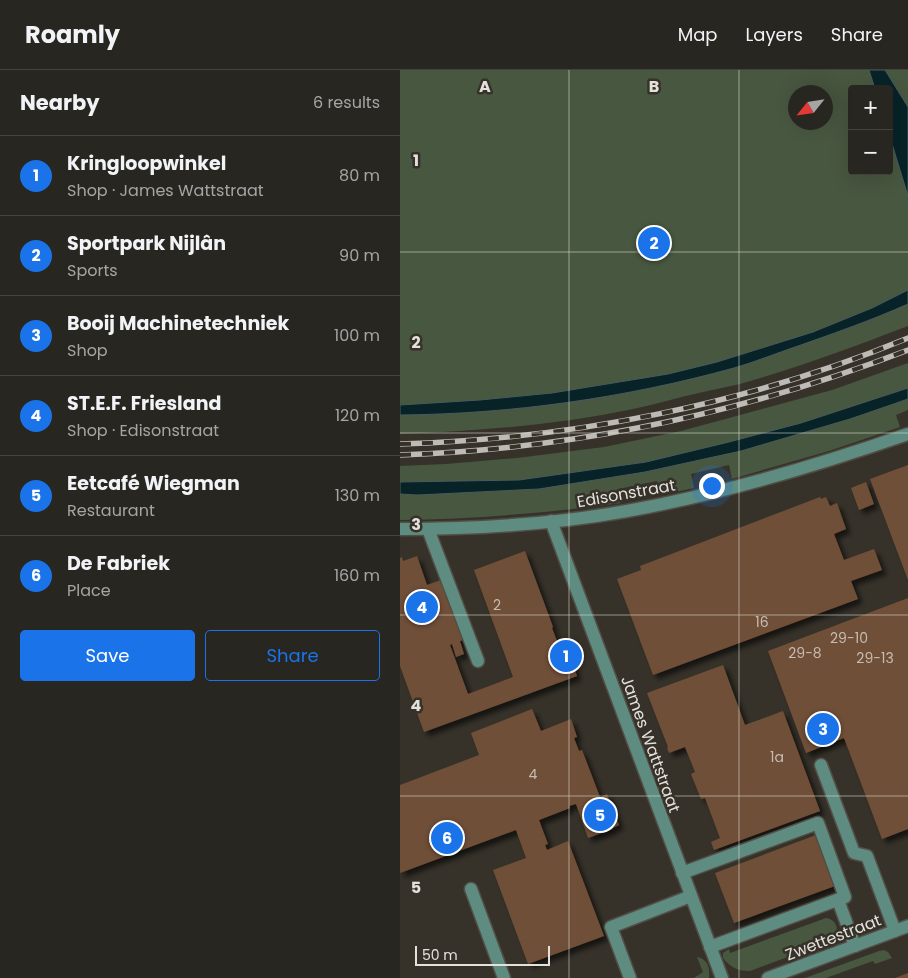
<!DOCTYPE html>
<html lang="en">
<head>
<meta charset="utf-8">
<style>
  :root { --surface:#282620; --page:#302e29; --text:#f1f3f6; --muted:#a5a5a5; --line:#44433e; --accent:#1a73e8 }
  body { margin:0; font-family:Poppins,sans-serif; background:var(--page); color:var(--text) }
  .controls { position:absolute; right:15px; top:15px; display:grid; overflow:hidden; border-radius:5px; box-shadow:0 5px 20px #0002 }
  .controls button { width:45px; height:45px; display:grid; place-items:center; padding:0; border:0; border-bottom:1px solid var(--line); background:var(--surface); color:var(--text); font:25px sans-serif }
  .compass { position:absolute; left:388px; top:15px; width:45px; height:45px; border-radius:50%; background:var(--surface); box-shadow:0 5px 20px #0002; rotate:240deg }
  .scale { position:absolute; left:15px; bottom:12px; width:135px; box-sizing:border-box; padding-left:5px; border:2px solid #e4e1dc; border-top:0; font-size:14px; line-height:18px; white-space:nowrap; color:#e4e1dc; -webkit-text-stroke:4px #36322a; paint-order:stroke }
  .you { position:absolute; left:311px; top:415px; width:18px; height:18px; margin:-12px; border:4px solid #fff; border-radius:50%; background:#1a73e8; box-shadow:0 0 0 8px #1a73e833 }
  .badge { display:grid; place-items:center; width:32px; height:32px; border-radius:50%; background:var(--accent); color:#fff; font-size:16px; font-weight:700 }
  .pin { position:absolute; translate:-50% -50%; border:2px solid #fff; box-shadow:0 1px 5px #0006 }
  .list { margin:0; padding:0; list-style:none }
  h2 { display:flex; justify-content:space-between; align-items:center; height:65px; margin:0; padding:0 20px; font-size:21px }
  h2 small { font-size:16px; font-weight:400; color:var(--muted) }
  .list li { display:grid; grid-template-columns:32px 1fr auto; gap:15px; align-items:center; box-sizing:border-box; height:80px; padding:0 20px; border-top:1px solid var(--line) }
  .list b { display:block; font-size:19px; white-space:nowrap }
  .list p { margin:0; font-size:16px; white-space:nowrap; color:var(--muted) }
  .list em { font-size:16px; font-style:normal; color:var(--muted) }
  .actions { display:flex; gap:10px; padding:15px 20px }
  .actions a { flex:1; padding:11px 0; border:1px solid var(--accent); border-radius:5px; text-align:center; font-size:18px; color:var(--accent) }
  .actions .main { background:var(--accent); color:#fff }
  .map { position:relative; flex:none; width:508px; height:908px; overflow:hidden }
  header { display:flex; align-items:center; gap:30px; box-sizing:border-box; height:70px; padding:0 25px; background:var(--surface); border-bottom:1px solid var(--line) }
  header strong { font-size:24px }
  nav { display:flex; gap:28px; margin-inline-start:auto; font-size:18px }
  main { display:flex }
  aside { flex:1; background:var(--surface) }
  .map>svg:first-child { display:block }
</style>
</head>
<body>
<header>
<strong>Roamly</strong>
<nav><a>Map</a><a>Layers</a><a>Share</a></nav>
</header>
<main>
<aside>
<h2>Nearby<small>6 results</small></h2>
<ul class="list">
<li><span class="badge">1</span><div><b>Kringloopwinkel</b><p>Shop · James Wattstraat</p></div><em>80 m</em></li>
<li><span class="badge">2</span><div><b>Sportpark Nijlân</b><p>Sports</p></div><em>90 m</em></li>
<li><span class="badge">3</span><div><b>Booij Machinetechniek</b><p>Shop</p></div><em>100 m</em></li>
<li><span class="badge">4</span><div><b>ST.E.F. Friesland</b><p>Shop · Edisonstraat</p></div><em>120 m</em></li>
<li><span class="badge">5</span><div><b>Eetcafé Wiegman</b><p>Restaurant</p></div><em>130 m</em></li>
<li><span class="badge">6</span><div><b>De Fabriek</b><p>Place</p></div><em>160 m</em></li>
</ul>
<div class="actions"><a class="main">Save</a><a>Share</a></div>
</aside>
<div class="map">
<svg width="508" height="908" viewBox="0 0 508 908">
  <defs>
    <filter id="shadow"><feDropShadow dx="4.5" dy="4.5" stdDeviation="2.5" flood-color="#0009"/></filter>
  </defs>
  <rect width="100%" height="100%" fill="#36322a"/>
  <g fill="#485740" fill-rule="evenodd">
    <path d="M 0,0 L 469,0 L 475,19 L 452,19 L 452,101 L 489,101 L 489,64 L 508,126 L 508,220 L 472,238 L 413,262 L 317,292 L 268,304 L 152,323 L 80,330 L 0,335 ZM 396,22 L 426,22 L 426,52 L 396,52 Z"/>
    <path d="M 485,0 L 508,0 L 508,37 Z"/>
    <path d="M 508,234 L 508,256 C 453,277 397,298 340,314 C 328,317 315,319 303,322 C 280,327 257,334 233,339 C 157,355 78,361 0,364 L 0,345 C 112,344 225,328 334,298 C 355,292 377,283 398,276 C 435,263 472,250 508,234 Z"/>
    <path d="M 508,293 L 508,318 L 401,353 L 329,372 L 246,392 L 119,410 L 0,412 L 0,396 L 46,394 L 117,388 L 204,377 L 281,361 L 432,320 Z"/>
    <path d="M 508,329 L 508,340 L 496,345 L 500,357 L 429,381 L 332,409 L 329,395 L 291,404 L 294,418 L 260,425 L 257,411 L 218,419 L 221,433 C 148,443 74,449 0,450 L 0,424 L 18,425 L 139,419 L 245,402 L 341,381 L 450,349 Z"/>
    <path d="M 426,848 C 440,850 440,867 428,872 L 350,901 C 338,901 331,898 323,888 L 323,883 L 329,879 L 330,883 Z"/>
    <path d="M 484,880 L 488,882 L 492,888 L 475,894 L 473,891 L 426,908 L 405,908 L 479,881 Z"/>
    <path d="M 297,887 C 308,889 310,898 309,908 L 294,908 L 303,902 Z"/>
  </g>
  <g fill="#072327" stroke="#495c5d">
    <path d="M 469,0 L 485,0 L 508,37 L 508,126 L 489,64 L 489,19 L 475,19 Z"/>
    <path d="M 508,220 L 508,234 C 472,250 435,263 398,276 C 377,283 355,292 334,298 C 225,328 112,344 0,345 L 0,335 L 80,330 L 152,323 L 268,304 L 317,292 L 413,262 L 472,238 Z"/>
    <path d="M 508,318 L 508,329 L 450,349 L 341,381 L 245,402 L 139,419 L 18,425 L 0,424 L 0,412 L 119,410 L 246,392 L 329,372 L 401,353 Z"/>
  </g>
  <g fill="#704f37" filter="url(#shadow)">
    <path d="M 508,395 L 508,510 L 470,409 Z"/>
    <path d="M 466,412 L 474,434 L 459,440 L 451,418 Z"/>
    <path d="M 420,427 L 421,429 L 426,427 L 430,436 L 437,433 L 446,459 L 434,464 L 444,490 L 474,479 L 482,500 L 451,511 L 458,529 L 253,605 L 217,509 L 241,500 L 240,496 Z"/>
    <path d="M 125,481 L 153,557 L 152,558 L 157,571 L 163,569 L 177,606 L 24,662 L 0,596 L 0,488 L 2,487 L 3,491 L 17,486 L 27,515 L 41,510 L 63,570 L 60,571 L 64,584 L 56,587 L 52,574 L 50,575 L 68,624 L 113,607 L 74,500 Z"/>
    <path d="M 508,528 L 508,759 L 482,769 L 444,668 L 406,683 L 368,581 Z"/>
    <path d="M 323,595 L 345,655 L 383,641 L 420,741 L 314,780 L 311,772 L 320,768 L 305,728 L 301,729 L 291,704 L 295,702 L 285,677 L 269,683 L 267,678 L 268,677 L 247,623 Z"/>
    <path d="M 132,639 L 141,661 L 171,649 L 177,667 L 174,668 L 179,681 L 182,680 L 200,727 L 207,724 L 219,755 L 213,758 L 213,759 L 188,768 L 176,734 L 169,736 L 170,738 L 139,750 L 148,774 L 145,775 L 147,780 L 168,771 L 204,866 L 128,894 L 93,800 L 126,788 L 116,760 L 0,803 L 0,715 L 79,685 L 71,663 Z"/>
    <path d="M 416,765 L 435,816 L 334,853 L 315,803 Z"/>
    <path d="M 508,903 L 508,908 L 495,908 Z"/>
  </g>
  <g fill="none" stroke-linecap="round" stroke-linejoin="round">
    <defs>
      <g id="minor">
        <path d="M 151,451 L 322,908"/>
        <path d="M 0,459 C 74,459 154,454 227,441 C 322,424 416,396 508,364"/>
        <path d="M 28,459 L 78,591"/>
        <path d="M 421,695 L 454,783 L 467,786 L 495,861"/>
        <path d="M 282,803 L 418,753 L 445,827 L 310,877"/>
        <path d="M 71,819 L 104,908"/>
        <path d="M 438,830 L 455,876"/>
        <path d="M 230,908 L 211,857 L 291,826"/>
        <path d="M 368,908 L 508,856"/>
      </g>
    </defs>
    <use href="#minor" stroke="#524e46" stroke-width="15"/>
    <use href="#minor" stroke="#5e8c81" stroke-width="12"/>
    <defs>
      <g id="rail">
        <path d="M 0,374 C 173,369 348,334 508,268"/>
        <path d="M 0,385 C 176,379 344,343 508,280"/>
      </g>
    </defs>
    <use href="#rail" stroke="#bebab5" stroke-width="5.5"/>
    <use href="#rail" stroke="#36322a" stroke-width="4" stroke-dasharray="11" stroke-linecap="butt"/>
  </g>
  <path fill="none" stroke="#e4e1dc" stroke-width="1" stroke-opacity="0.55" d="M 169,0 L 169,908M 339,0 L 339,908M 0,182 L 508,182M 0,363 L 508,363M 0,545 L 508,545M 0,726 L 508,726"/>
  <g text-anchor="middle" stroke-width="5" stroke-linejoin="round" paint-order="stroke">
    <g font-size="14" fill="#c7bcb3">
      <text x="97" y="540">2</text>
      <text x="362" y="557">16</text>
      <text x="449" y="573">29-10</text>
      <text x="405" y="588">29-8</text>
      <text x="475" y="593">29-13</text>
      <text x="377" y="692">1a</text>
      <text x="133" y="709">4</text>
    </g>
    <g font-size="16" fill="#e4e1dc" stroke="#36322a">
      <text transform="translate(226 423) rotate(-10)" y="6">Edisonstraat</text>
      <text transform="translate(251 674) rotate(70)" y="6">James Wattstraat</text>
      <text transform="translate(433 867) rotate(-21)" y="6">Zwettestraat</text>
    </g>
  </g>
  <g font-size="16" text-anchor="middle" font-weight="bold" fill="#e4e1dc" stroke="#36322a" stroke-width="5" stroke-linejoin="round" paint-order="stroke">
    <text x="85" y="22">A</text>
    <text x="254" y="22">B</text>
    <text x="16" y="96">1</text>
    <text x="16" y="278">2</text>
    <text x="16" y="460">3</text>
    <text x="16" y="641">4</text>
    <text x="16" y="823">5</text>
  </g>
</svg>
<div class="controls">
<button>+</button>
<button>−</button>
</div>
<svg class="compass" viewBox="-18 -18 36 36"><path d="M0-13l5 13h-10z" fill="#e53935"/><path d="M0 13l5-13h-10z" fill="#a5a5a5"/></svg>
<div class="scale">50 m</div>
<div class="you"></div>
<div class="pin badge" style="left:166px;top:586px">1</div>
<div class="pin badge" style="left:254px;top:173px">2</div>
<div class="pin badge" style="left:423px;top:659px">3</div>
<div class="pin badge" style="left:22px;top:537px">4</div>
<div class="pin badge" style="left:200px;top:745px">5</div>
<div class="pin badge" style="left:47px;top:768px">6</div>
</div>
</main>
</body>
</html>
